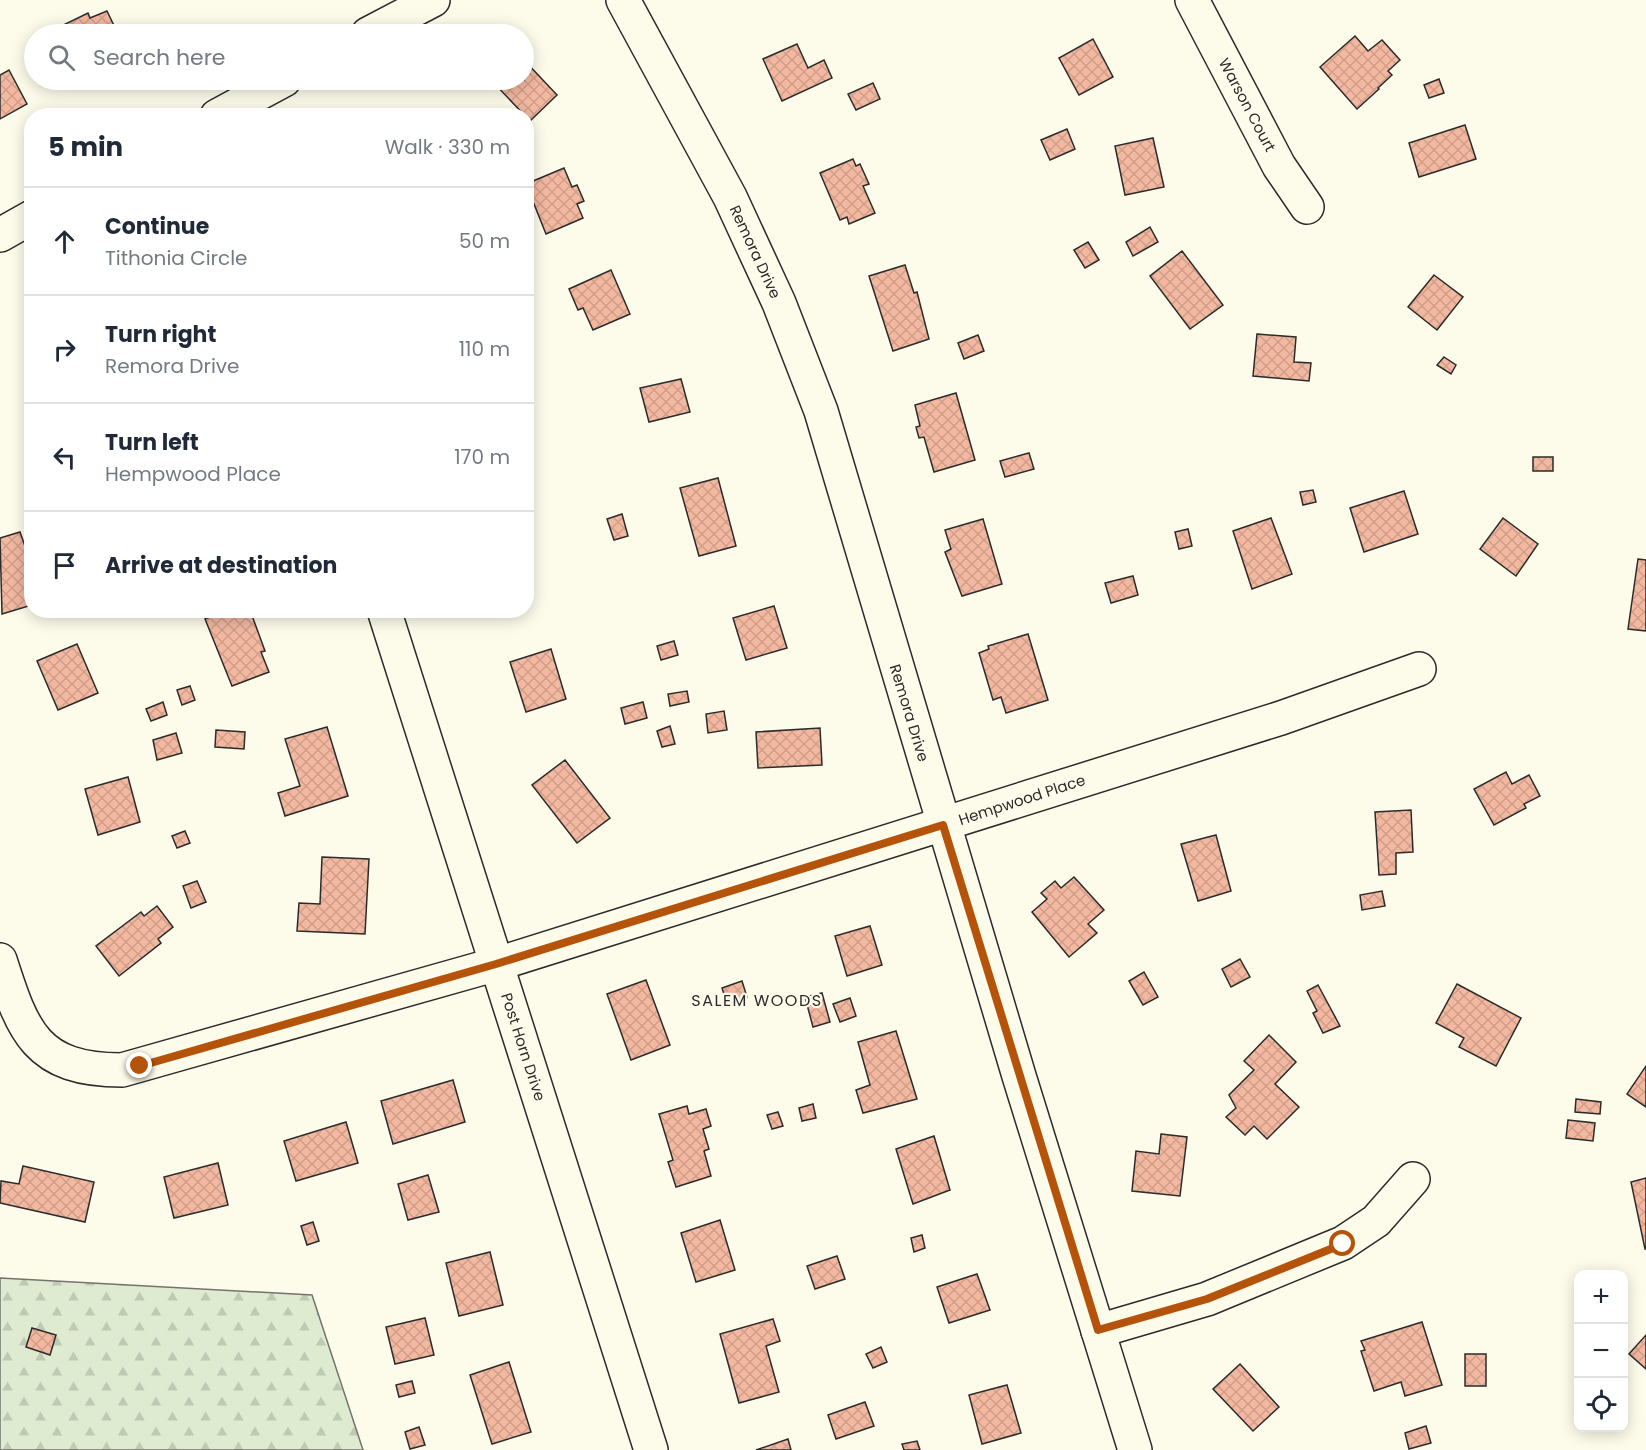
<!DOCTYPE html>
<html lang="en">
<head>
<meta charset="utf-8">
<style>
  :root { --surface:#fff; --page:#f2f2f3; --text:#1f2937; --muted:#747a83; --line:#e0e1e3 }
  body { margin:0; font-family:Poppins,sans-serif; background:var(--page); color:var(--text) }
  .controls { position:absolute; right:18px; bottom:18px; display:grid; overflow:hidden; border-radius:12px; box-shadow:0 3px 15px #0003 }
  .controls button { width:54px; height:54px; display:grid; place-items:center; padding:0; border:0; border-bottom:2px solid var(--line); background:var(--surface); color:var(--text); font:30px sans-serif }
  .stop { position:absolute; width:18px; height:18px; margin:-14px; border:4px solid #b45309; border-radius:50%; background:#fff }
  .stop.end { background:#b45309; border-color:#fff; box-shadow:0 2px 6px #0008 }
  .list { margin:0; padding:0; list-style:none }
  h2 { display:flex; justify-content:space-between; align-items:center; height:78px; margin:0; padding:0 24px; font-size:26px }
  h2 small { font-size:20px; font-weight:400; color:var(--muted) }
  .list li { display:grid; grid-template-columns:39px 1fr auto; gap:18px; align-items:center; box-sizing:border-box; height:108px; padding:0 24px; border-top:2px solid var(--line) }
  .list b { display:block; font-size:22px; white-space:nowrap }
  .list p { margin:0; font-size:20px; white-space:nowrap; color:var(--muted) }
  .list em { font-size:20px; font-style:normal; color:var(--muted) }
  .icon { flex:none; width:33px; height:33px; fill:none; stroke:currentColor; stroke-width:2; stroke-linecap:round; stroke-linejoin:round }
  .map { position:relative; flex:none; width:1646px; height:1450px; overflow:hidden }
  .search { position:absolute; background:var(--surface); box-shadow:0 3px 15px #0003; left:24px; top:24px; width:510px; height:66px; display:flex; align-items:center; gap:15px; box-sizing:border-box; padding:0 21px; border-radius:33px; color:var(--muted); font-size:22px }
  .panel { position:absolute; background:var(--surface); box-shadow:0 3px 15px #0003; left:24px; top:108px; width:510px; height:510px; border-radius:24px }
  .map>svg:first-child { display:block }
</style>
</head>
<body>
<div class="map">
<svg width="1646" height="1450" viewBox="0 0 1646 1450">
  <defs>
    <pattern id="forest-firs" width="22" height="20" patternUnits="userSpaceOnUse" patternTransform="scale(1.5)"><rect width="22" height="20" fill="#deebd1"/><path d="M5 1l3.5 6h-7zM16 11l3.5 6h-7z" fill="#bfcab4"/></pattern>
    <pattern id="building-cross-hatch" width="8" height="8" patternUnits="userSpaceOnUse" patternTransform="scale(1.5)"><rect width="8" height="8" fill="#f2b8a0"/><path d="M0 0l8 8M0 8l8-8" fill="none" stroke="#d09e8a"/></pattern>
  </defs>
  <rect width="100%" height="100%" fill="#fdfbea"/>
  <path fill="url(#forest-firs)" stroke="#74746e" stroke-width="1.5" d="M 0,1278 L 312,1295 L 363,1450 L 0,1450 Z"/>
  <g fill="url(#building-cross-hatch)" stroke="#2b2b2b" stroke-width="1.5">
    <path d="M 107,11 L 118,34 L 60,34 L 57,28 L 88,13 L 90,18 Z"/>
    <path d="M 1355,36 L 1368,51 L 1382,40 L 1400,60 L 1388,71 L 1392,75 L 1378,88 L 1379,89 L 1357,109 L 1320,67 Z"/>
    <path d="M 1093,39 L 1113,77 L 1079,95 L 1059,58 Z"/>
    <path d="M 797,44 L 808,68 L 824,60 L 832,78 L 782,101 L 763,59 Z"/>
    <path d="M 524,60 L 557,95 L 530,121 L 491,80 L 524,80 Z"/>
    <path d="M 9,70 L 27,104 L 0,119 L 0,75 Z"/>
    <path d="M 1439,79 L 1444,93 L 1429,98 L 1424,85 Z"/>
    <path d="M 873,83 L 880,99 L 856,110 L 848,94 Z"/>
    <path d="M 1465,125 L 1476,159 L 1419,177 L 1409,143 Z"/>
    <path d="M 1067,129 L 1075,149 L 1050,160 L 1041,140 Z"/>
    <path d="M 1153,138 L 1164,187 L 1125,195 L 1115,146 Z"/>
    <path d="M 853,159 L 856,166 L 860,164 L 869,184 L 863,186 L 875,213 L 849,224 L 847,217 L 840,220 L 820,173 Z"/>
    <path d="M 564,168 L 572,187 L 577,185 L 584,201 L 577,204 L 583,218 L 546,234 L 526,184 Z"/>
    <path d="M 1150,227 L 1158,242 L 1133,256 L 1126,242 Z"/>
    <path d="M 1088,242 L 1099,260 L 1085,268 L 1074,250 Z"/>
    <path d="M 1182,251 L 1223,305 L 1190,329 L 1150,276 Z"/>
    <path d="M 905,265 L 914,293 L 917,292 L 929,339 L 893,351 L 869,276 Z"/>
    <path d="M 611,270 L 630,314 L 593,330 L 583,308 L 578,310 L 569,289 Z"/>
    <path d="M 1434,275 L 1463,297 L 1437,330 L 1408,307 Z"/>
    <path d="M 1257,334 L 1296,337 L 1294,362 L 1311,363 L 1309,381 L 1253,376 Z"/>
    <path d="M 978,335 L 984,351 L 964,359 L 958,343 Z"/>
    <path d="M 1444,357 L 1456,365 L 1451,374 L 1437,365 Z"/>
    <path d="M 681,379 L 690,412 L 649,422 L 640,388 Z"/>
    <path d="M 956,393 L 975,460 L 934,472 L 924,437 L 919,438 L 916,427 L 920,426 L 915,405 Z"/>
    <path d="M 1029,453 L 1034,469 L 1005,477 L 1000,461 Z"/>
    <rect x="1533" y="457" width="20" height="14"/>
    <path d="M 718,478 L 736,546 L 699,556 L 680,488 Z"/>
    <path d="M 1313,490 L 1316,502 L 1303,505 L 1300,492 Z"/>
    <path d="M 1404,491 L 1418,534 L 1364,552 L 1350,508 Z"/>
    <path d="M 622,514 L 628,536 L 614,540 L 607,519 Z"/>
    <path d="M 1271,518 L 1292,574 L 1252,589 L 1233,531 Z"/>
    <path d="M 1503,518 L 1538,544 L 1516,576 L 1480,549 Z"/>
    <path d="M 983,519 L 1002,584 L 962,596 L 945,552 L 951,549 L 945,530 Z"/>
    <path d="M 1188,529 L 1192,546 L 1179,549 L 1175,532 Z"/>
    <path d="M 20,532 L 32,566 L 32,605 L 2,614 L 0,538 Z"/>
    <path d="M 1638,559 L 1646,560 L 1646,631 L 1628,629 Z"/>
    <path d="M 1133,576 L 1138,595 L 1111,603 L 1105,583 Z"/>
    <path d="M 774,606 L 787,648 L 746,660 L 733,618 Z"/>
    <path d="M 226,610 L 250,610 L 265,651 L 261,652 L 269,672 L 232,686 L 205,619 Z"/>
    <path d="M 1028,634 L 1048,700 L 1006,713 L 1001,697 L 993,700 L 979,653 L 989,649 L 988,646 Z"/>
    <path d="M 674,641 L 678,655 L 661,660 L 657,646 Z"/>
    <path d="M 77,644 L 98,693 L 58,710 L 37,661 Z"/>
    <path d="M 551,649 L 566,699 L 526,712 L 510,662 Z"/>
    <path d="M 190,686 L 195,700 L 182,705 L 177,690 Z"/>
    <path d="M 687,691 L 689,702 L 670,706 L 668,694 Z"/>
    <path d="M 163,702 L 167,715 L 151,721 L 146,709 Z"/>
    <path d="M 643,702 L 647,718 L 625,724 L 621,708 Z"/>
    <path d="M 724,711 L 727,730 L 708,733 L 706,714 Z"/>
    <path d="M 670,726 L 675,744 L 662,747 L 657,731 Z"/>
    <path d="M 327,727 L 348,796 L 285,816 L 278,793 L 300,786 L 285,739 Z"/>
    <path d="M 820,728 L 822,765 L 758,768 L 756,732 Z"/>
    <path d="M 216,730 L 245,732 L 244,749 L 215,747 Z"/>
    <path d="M 176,733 L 182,753 L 157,760 L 153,740 Z"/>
    <path d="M 565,760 L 610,818 L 577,843 L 532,785 Z"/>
    <path d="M 1506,772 L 1512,784 L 1529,775 L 1540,796 L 1524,804 L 1526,808 L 1494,825 L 1474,789 Z"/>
    <path d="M 128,777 L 140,822 L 98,835 L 85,789 Z"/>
    <path d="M 1411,810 L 1413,852 L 1396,853 L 1396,874 L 1379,875 L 1375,812 Z"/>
    <path d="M 185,831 L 190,843 L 177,848 L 172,836 Z"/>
    <path d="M 1216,835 L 1231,891 L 1198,901 L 1181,844 Z"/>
    <path d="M 322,857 L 369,859 L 365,934 L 297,931 L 299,903 L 320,904 Z"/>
    <path d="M 1074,877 L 1104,910 L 1088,924 L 1097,933 L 1069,957 L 1032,912 L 1047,899 L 1041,893 L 1055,881 L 1061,888 Z"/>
    <path d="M 197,881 L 206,902 L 191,908 L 183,886 Z"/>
    <path d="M 1382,891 L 1385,906 L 1362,910 L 1360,895 Z"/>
    <path d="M 157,906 L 173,927 L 158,939 L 161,943 L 119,976 L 96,946 L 141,912 L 144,916 Z"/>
    <path d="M 870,926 L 882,965 L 847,976 L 835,936 Z"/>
    <path d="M 1240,959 L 1250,977 L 1231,987 L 1222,969 Z"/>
    <path d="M 1144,972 L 1158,997 L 1143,1005 L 1129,981 Z"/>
    <path d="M 646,980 L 670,1045 L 631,1060 L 607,994 Z"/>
    <path d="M 742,981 L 747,997 L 727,1004 L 722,988 Z"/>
    <path d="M 1457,984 L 1521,1018 L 1496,1066 L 1459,1047 L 1464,1038 L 1436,1023 Z"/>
    <path d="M 1318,985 L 1340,1026 L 1323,1033 L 1313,1013 L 1317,1011 L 1307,991 Z"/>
    <path d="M 822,993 L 830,1022 L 813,1027 L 805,997 Z"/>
    <path d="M 850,998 L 856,1016 L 840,1022 L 833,1004 Z"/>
    <path d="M 896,1031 L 917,1099 L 863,1113 L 856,1090 L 870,1085 L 858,1042 Z"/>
    <path d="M 1269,1035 L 1296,1062 L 1275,1084 L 1299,1107 L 1267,1139 L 1254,1126 L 1245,1135 L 1226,1117 L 1236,1108 L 1229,1095 L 1254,1070 L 1244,1061 Z"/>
    <path d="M 1646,1066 L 1646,1107 L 1627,1094 Z"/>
    <path d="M 453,1080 L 465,1122 L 393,1144 L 381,1101 Z"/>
    <path d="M 1576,1099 L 1601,1102 L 1600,1114 L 1575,1112 Z"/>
    <path d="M 813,1104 L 816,1118 L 802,1121 L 799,1108 Z"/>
    <path d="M 687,1106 L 689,1114 L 706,1109 L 711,1126 L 703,1129 L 709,1149 L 704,1151 L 711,1176 L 676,1187 L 668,1162 L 673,1160 L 659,1114 Z"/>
    <path d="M 778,1112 L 783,1126 L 772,1129 L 767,1115 Z"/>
    <path d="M 1568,1120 L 1595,1123 L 1593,1141 L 1566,1138 Z"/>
    <path d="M 346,1122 L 358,1163 L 296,1181 L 284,1141 Z"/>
    <path d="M 1161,1134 L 1187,1137 L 1180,1196 L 1132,1191 L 1136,1151 L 1159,1154 Z"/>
    <path d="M 934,1136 L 950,1190 L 913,1204 L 896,1149 Z"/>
    <path d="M 218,1163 L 228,1205 L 174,1218 L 164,1177 Z"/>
    <path d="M 23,1166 L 94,1182 L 85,1222 L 0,1203 L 1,1181 L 19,1184 Z"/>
    <path d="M 428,1175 L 439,1212 L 408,1220 L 398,1184 Z"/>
    <path d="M 1646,1178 L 1646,1249 L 1645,1249 L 1631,1182 Z"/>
    <path d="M 720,1220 L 735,1270 L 696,1282 L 681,1233 Z"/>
    <path d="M 313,1222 L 319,1241 L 307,1245 L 301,1226 Z"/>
    <path d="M 922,1235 L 925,1248 L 914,1252 L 911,1238 Z"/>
    <path d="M 490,1252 L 503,1305 L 459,1316 L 446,1263 Z"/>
    <path d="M 837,1256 L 845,1279 L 815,1289 L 807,1266 Z"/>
    <path d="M 977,1274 L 990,1310 L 949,1323 L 937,1287 Z"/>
    <path d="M 425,1318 L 434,1355 L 395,1364 L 386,1327 Z"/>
    <path d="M 773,1319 L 780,1341 L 766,1346 L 779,1392 L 739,1403 L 720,1334 Z"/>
    <path d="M 1422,1322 L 1442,1385 L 1405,1396 L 1401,1382 L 1374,1391 L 1361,1351 L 1365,1350 L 1361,1341 Z"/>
    <path d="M 32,1328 L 56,1335 L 50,1355 L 26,1347 Z"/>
    <path d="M 1646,1335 L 1646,1369 L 1629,1354 Z"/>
    <path d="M 881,1347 L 887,1362 L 873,1368 L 866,1354 Z"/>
    <rect x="1465" y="1354" width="21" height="32"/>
    <path d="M 509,1362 L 531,1432 L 492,1444 L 470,1375 Z"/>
    <path d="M 1240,1364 L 1279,1407 L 1253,1431 L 1213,1389 Z"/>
    <path d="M 412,1381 L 415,1393 L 399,1397 L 396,1385 Z"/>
    <path d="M 1007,1385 L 1021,1433 L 982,1444 L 969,1395 Z"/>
    <path d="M 865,1402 L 874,1426 L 836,1439 L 828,1415 Z"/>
    <path d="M 1426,1426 L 1431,1443 L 1409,1449 L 1405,1433 Z"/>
    <path d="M 419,1427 L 425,1445 L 410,1449 L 405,1432 Z"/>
    <path d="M 788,1439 L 791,1450 L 756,1450 Z"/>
    <path d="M 917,1441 L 920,1450 L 904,1450 L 902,1444 Z"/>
  </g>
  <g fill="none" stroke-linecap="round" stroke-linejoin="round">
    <defs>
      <g id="minor">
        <path d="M 623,0 L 730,197 L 779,303 L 821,411 L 1019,1076 L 1135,1450"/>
        <path d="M 1192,0 L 1279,166 L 1307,207"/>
        <path d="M 368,34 L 433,0"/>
        <path d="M 217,116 L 284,80"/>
        <path d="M 0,235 L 32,217"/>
        <path d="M 384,610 L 651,1450"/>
        <path d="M 0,960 C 23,1032 36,1070 122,1070 L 497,964 L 1281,718 L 1419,669"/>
        <path d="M 1098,1331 L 1207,1299 L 1343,1243 L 1376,1221 L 1413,1179"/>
      </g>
    </defs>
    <use href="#minor" stroke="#2b2b2b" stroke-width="36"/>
    <use href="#minor" stroke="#fdfbea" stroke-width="33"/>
  </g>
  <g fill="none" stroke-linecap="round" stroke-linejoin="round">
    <path stroke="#b45309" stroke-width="8" d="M 140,1066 L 496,964 L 943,825 L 1098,1330 L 1207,1299 L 1343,1244"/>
  </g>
  <g text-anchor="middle" stroke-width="4.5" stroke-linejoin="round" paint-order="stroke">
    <g font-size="15" fill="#2b2b2b" stroke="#fdfbea">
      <text transform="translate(1247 105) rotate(62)" y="5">Warson Court</text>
      <text transform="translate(755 252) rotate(65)" y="5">Remora Drive</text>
      <text transform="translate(909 713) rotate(73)" y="5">Remora Drive</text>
      <text transform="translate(1022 800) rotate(-18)" y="5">Hempwood Place</text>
      <text transform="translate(523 1047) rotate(72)" y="5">Post Horn Drive</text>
    </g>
    <g font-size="16" letter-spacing="1.5" fill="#2b2b2b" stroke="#fdfbea">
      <text x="757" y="1006">SALEM WOODS</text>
    </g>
  </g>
</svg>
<div class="controls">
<button>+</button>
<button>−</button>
<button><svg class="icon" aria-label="locate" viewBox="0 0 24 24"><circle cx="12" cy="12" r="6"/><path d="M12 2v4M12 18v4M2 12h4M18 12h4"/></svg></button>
</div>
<div class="stop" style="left:1343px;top:1244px"></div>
<div class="stop end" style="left:140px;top:1066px"></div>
<div class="search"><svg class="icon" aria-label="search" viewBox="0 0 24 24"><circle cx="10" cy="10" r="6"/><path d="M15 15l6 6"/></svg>Search here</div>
<section class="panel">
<h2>5 min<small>Walk · 330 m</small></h2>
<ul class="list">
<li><svg class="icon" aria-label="ahead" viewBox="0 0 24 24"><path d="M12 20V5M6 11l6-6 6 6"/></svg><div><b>Continue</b><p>Tithonia Circle</p></div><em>50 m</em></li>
<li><svg class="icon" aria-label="right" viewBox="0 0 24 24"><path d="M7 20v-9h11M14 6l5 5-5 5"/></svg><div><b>Turn right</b><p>Remora Drive</p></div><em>110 m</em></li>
<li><svg class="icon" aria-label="left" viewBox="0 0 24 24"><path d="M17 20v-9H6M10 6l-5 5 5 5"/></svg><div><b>Turn left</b><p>Hempwood Place</p></div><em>170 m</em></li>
<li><svg class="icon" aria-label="arrive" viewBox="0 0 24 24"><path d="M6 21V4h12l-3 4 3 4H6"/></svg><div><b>Arrive at destination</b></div></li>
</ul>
</section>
</div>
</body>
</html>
